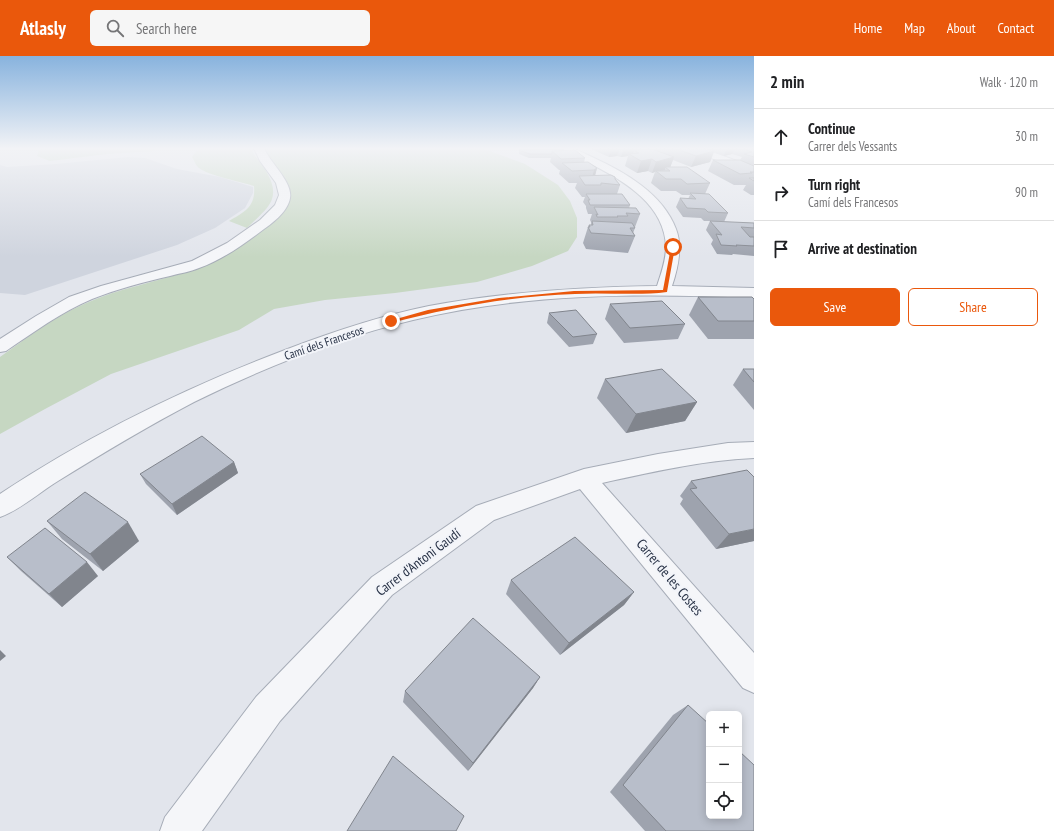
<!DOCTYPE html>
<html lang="en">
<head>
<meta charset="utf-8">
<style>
  :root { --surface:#fff; --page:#f6f6f6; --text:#202124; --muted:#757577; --line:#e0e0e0; --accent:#ea580c }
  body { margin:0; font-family:"PT Sans Narrow",sans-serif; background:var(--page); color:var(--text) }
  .controls { position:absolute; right:12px; bottom:12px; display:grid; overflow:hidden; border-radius:6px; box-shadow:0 2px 10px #0003 }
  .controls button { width:36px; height:36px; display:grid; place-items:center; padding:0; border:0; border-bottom:1px solid var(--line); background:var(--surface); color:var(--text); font:20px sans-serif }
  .stop { position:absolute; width:12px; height:12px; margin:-9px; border:3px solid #ea580c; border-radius:50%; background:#fff }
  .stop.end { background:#ea580c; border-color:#fff; box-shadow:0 1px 4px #0008 }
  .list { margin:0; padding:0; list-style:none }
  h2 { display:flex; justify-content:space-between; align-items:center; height:52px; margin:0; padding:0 16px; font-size:17px }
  h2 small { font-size:13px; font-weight:400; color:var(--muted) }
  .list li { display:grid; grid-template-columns:26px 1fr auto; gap:12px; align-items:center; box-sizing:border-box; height:56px; padding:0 16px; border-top:1px solid var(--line) }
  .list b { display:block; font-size:15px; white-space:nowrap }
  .list p { margin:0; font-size:13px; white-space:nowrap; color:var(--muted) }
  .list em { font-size:13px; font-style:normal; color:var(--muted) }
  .actions { display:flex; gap:8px; padding:12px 16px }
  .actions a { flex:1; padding:9px 0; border:1px solid var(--accent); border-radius:6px; text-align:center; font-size:14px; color:var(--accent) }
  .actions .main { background:var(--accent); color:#fff }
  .icon { flex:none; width:22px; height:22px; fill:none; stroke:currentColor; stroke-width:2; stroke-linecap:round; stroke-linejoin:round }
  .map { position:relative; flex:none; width:754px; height:775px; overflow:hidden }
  header { display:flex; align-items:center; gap:24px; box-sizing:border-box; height:56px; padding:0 20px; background:var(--accent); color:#fff }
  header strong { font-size:19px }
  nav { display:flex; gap:22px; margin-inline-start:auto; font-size:14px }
  .search { width:280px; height:36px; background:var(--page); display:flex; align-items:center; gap:10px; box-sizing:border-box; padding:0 14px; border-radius:6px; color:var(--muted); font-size:15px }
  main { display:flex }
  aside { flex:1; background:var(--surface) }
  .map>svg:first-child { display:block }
</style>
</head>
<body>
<header>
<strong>Atlasly</strong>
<div class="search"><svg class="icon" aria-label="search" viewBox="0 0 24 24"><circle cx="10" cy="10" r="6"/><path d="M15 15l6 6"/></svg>Search here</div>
<nav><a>Home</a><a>Map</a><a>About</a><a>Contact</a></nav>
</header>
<main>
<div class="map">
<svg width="754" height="775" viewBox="0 0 754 775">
  <rect width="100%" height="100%" fill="#e2e5ec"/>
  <path fill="#cfd4de" d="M 128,101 L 145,102 L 177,113 L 220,121 L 253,131 L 253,137 L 245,152 L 215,172 L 177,189 L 25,239 L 0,237 L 0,109 L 7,111 L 56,108 Z"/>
  <g fill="#c6d7c2">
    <path d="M 40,92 L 155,92 L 154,95 L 107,98 L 50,105 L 37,100 Z"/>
    <path d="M 199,92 L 251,92 C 254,101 262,107 266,115 C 283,144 267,152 247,172 L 229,165 C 244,156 256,151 254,130 C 242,126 207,119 199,112 C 196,110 194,104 192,101 Z"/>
    <path d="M 266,92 L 482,92 L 525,108 L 558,129 L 570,145 L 577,162 L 577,181 L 568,195 L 532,210 L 477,226 L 395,237 L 325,244 L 274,253 L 239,274 L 111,318 L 45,353 L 0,378 L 0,301 C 27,282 54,261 84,248 C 119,232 158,226 194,213 C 216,205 236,194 255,180 C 263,173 270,168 277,160 C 283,153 290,146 290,137 C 291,122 269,108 266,92 Z"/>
  </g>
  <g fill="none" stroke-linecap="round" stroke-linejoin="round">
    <defs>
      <g id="minor">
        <path d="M 557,92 C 561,92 566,92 570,92 C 577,93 585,98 592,101 C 625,116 663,138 676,173 C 683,191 678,212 672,230 L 754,232 L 754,242 C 641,237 524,237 413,264 C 341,281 261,313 194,346 C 148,370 103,397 58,425 C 40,436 20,454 0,461 L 0,438 C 89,379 185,332 285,294 C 332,276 380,260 429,250 C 504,236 581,231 657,230 C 661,218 666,204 666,191 C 665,150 626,126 593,109 C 583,105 564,99 557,92 Z"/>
        <path d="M 686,92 L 701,92 L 754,111 L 754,117 L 688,94 Z"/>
        <path d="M 754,386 L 754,402 C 703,404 652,416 602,427 L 754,597 L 754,637 L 743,632 L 580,433 L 494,464 L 392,539 L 280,665 L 202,775 L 160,775 L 165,761 L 256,641 L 372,521 L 476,450 L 584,413 L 658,398 L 728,387 Z"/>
      </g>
      <path id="tertiary" d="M 254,92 L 264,92 C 270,107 293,126 290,142 C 288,155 274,166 264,173 C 244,188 222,204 199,212 C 190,216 180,217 170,220 C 144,226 117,233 92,243 C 61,256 34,276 6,295 L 0,296 L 0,283 L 36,260 L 69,241 L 101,230 L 192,205 L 227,187 L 260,164 L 275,149 L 279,139 L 276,127 L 260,105 Z"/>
    </defs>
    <use href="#minor" stroke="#a6acb7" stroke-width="2"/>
    <use href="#tertiary" stroke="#a6acb7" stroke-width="2"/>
    <use href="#minor" fill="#f5f6f9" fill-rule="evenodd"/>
    <use href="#tertiary" fill="#f5f6f9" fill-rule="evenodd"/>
  </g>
  <g fill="#9ea3ae">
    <path d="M 592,92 L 705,92 L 707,93 L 707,92 L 754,92 L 754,139 L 751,139 L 743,134 L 746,129 L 734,129 L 708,115 L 713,104 L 740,104 L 742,101 L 732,98 L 724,100 L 714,96 L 710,106 L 691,111 L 673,104 L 670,111 L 710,127 L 705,138 L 728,157 L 724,166 L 754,167 L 754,200 L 733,198 L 732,199 L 717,198 L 711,188 L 713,184 L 706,174 L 710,165 L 704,165 L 701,162 L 683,161 L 676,151 L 680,142 L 688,143 L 690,139 L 682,139 L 676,135 L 661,135 L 651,127 L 655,116 L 652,117 L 648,115 L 637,117 L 625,110 L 628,100 L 621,101 L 617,100 L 609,101 L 591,93 Z"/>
    <path d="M 562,93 L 585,102 L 584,106 L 597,112 L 595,119 L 615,123 L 620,129 L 617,138 L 630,149 L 629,152 L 640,158 L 635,171 L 634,171 L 635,172 L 633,177 L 635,180 L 628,197 L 586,193 L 583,187 L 588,171 L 589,169 L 591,169 L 591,166 L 590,164 L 592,158 L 588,158 L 586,152 L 586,150 L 583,146 L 585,141 L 582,141 L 575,132 L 577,127 L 569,127 L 559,118 L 560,114 L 559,114 L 550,106 L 551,102 L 529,102 L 519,98 L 519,94 Z"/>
    <path d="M 698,241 L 754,243 L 754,283 L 708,283 L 689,259 Z"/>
    <path d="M 610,248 L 685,268 L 678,283 L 624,287 L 605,263 Z"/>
    <path d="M 549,257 L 597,278 L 593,288 L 569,291 L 547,267 Z"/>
    <path d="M 743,313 L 754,313 L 754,354 L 733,329 Z"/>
    <path d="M 605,323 L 697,346 L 685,365 L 626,377 L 597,342 Z"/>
    <path d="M 234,406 L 238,417 L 177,459 L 146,428 L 140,418 Z"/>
    <path d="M 691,425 L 754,485 L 716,493 L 680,448 L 683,443 L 680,440 Z"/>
    <path d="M 47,465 L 139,485 L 103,515 L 62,483 Z"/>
    <path d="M 7,501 L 98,520 L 62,551 L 21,515 Z"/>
    <path d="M 511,524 L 634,536 L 624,549 L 560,599 L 506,538 Z"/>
    <path d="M 540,621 L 533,632 L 468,715 L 403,646 L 405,635 Z"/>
    <path d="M 688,649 L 754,775 L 645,775 L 610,736 L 673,659 Z"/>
  </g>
  <g fill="#81858d">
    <path d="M 611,92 L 620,92 L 617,100 L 609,101 Z"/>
    <path d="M 624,92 L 644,92 L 643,98 L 634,94 L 632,100 L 629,98 L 628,100 L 621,101 Z"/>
    <path d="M 654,92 L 663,92 L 662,94 L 652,96 Z"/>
    <path d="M 727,92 L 735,92 L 732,98 L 724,100 Z"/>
    <path d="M 714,95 L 710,106 L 691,111 L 696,100 Z"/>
    <path d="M 674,101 L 670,112 L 665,111 L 665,114 L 656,116 L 656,115 L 655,116 L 652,117 L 656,106 Z"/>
    <path d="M 652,103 L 648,115 L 637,117 L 641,105 Z"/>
    <path d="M 597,112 L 594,124 L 591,126 L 594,114 Z"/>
    <path d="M 697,346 L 685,365 L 626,377 L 636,358 Z"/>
    <path d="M 234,406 L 238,417 L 177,459 L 172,448 Z"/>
    <path d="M 128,466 L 139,485 L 103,515 L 90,498 Z"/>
    <path d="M 754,473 L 754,485 L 716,493 L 729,478 Z"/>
    <path d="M 87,506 L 98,520 L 62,551 L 49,538 Z"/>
    <path d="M 634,536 L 624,549 L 560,599 L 569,587 Z"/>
    <path d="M 0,594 L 6,600 L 0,605 Z"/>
    <path d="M 540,621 L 533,632 L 468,715 L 473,707 Z"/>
  </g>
  <g fill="#b8beca" stroke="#81858d">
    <path d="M 674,92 L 705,92 L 714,95 L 696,100 Z"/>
    <path d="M 741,92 L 754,92 L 754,101 L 744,98 L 752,96 Z"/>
    <path d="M 562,93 L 565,95 L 552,95 L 552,98 L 530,98 L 519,94 Z"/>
    <path d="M 652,93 L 674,101 L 656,106 L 652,103 L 641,105 L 629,98 L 639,97 L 634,94 Z"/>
    <path d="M 575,94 L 585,102 L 561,103 L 552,95 Z"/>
    <path d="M 713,104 L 740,104 L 754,110 L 754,116 L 750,116 L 752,117 L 740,118 Z"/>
    <path d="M 588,106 L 597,112 L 594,114 L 572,115 L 562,107 Z"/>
    <path d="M 665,111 L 687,111 L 710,127 L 687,128 L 681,123 L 666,123 L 656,115 L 670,115 Z"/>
    <path d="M 611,119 L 615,121 L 615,123 L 620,129 L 601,127 L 601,129 L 585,129 L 579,120 Z"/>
    <path d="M 749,122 L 754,122 L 754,125 Z"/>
    <path d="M 690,137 L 709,138 L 728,157 L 708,156 L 705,153 L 687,152 L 680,142 L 696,143 Z"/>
    <path d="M 586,138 L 622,138 L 630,149 L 590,149 L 588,144 L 590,144 Z"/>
    <path d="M 594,151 L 636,152 L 640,158 L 626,157 L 628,160 L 617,160 L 618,161 L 597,161 L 596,158 L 598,159 Z"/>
    <path d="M 592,165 L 632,167 L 635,172 L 630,172 L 635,180 L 591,177 L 588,171 L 590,171 L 589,169 L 593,169 Z"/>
    <path d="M 710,165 L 754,167 L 754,172 L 741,171 L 750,181 L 754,181 L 754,190 L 736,189 L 737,190 L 721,189 L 716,178 L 722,179 Z"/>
    <path d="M 698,241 L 752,241 L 754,243 L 754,265 L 718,265 Z"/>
    <path d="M 662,245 L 685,268 L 630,272 L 610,248 Z"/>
    <path d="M 576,254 L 597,278 L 573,281 L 549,257 Z"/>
    <path d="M 662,313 L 697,346 L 636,358 L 605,323 Z"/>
    <path d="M 743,313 L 754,313 L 754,326 Z"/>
    <path d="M 202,380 L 234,406 L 172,448 L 140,418 Z"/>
    <path d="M 747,414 L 754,421 L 754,473 L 729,478 L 690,433 L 697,432 L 691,425 Z"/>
    <path d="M 85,436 L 128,466 L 90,498 L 47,465 Z"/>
    <path d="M 45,472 L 87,506 L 49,538 L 7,501 Z"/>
    <path d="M 575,481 L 634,536 L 569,587 L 511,524 Z"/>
    <path d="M 473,562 L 540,621 L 473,707 L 405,635 Z"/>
    <path d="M 688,649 L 709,668 L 709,760 L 739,760 L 739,695 L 754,709 L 754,775 L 666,775 L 623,729 Z"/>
    <path d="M 393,700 L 464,760 L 456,775 L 347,775 Z"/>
  </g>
  <linearGradient id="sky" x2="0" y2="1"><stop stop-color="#88b3de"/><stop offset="0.46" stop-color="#f2f3f6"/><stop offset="1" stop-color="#f2f3f6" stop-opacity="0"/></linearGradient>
  <rect width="754" height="201" fill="url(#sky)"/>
  <path fill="#ea580c" d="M 673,190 L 675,191 L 667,236 C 638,240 605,236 575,238 C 513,240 451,251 391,267 L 389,265 L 428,254 L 499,242 L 574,235 L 663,234 L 671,191 Z"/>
  <g text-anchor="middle" stroke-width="4" stroke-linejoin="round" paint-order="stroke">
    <g font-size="12" fill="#283246" stroke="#f2f4f9">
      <text transform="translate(324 287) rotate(-19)" y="4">Camí dels Francesos</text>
    </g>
    <g font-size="14" fill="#283246" stroke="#f2f4f9">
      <text transform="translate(418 506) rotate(-37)" y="5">Carrer d'Antoni Gaudí</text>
      <text transform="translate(670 521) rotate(50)" y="5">Carrer de les Costes</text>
    </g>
  </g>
</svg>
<div class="controls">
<button>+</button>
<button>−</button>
<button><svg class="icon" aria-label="locate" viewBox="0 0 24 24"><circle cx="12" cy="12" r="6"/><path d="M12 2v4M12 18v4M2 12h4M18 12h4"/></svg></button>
</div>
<div class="stop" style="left:673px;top:191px"></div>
<div class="stop end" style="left:391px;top:265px"></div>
</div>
<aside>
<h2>2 min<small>Walk · 120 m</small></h2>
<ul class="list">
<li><svg class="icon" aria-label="ahead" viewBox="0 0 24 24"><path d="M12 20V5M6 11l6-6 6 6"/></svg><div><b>Continue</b><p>Carrer dels Vessants</p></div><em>30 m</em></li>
<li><svg class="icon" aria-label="right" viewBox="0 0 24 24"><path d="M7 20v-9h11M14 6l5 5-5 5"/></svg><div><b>Turn right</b><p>Camí dels Francesos</p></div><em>90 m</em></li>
<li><svg class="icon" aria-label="arrive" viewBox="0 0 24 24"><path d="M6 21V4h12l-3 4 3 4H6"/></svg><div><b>Arrive at destination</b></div></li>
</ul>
<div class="actions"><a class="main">Save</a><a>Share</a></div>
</aside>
</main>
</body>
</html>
